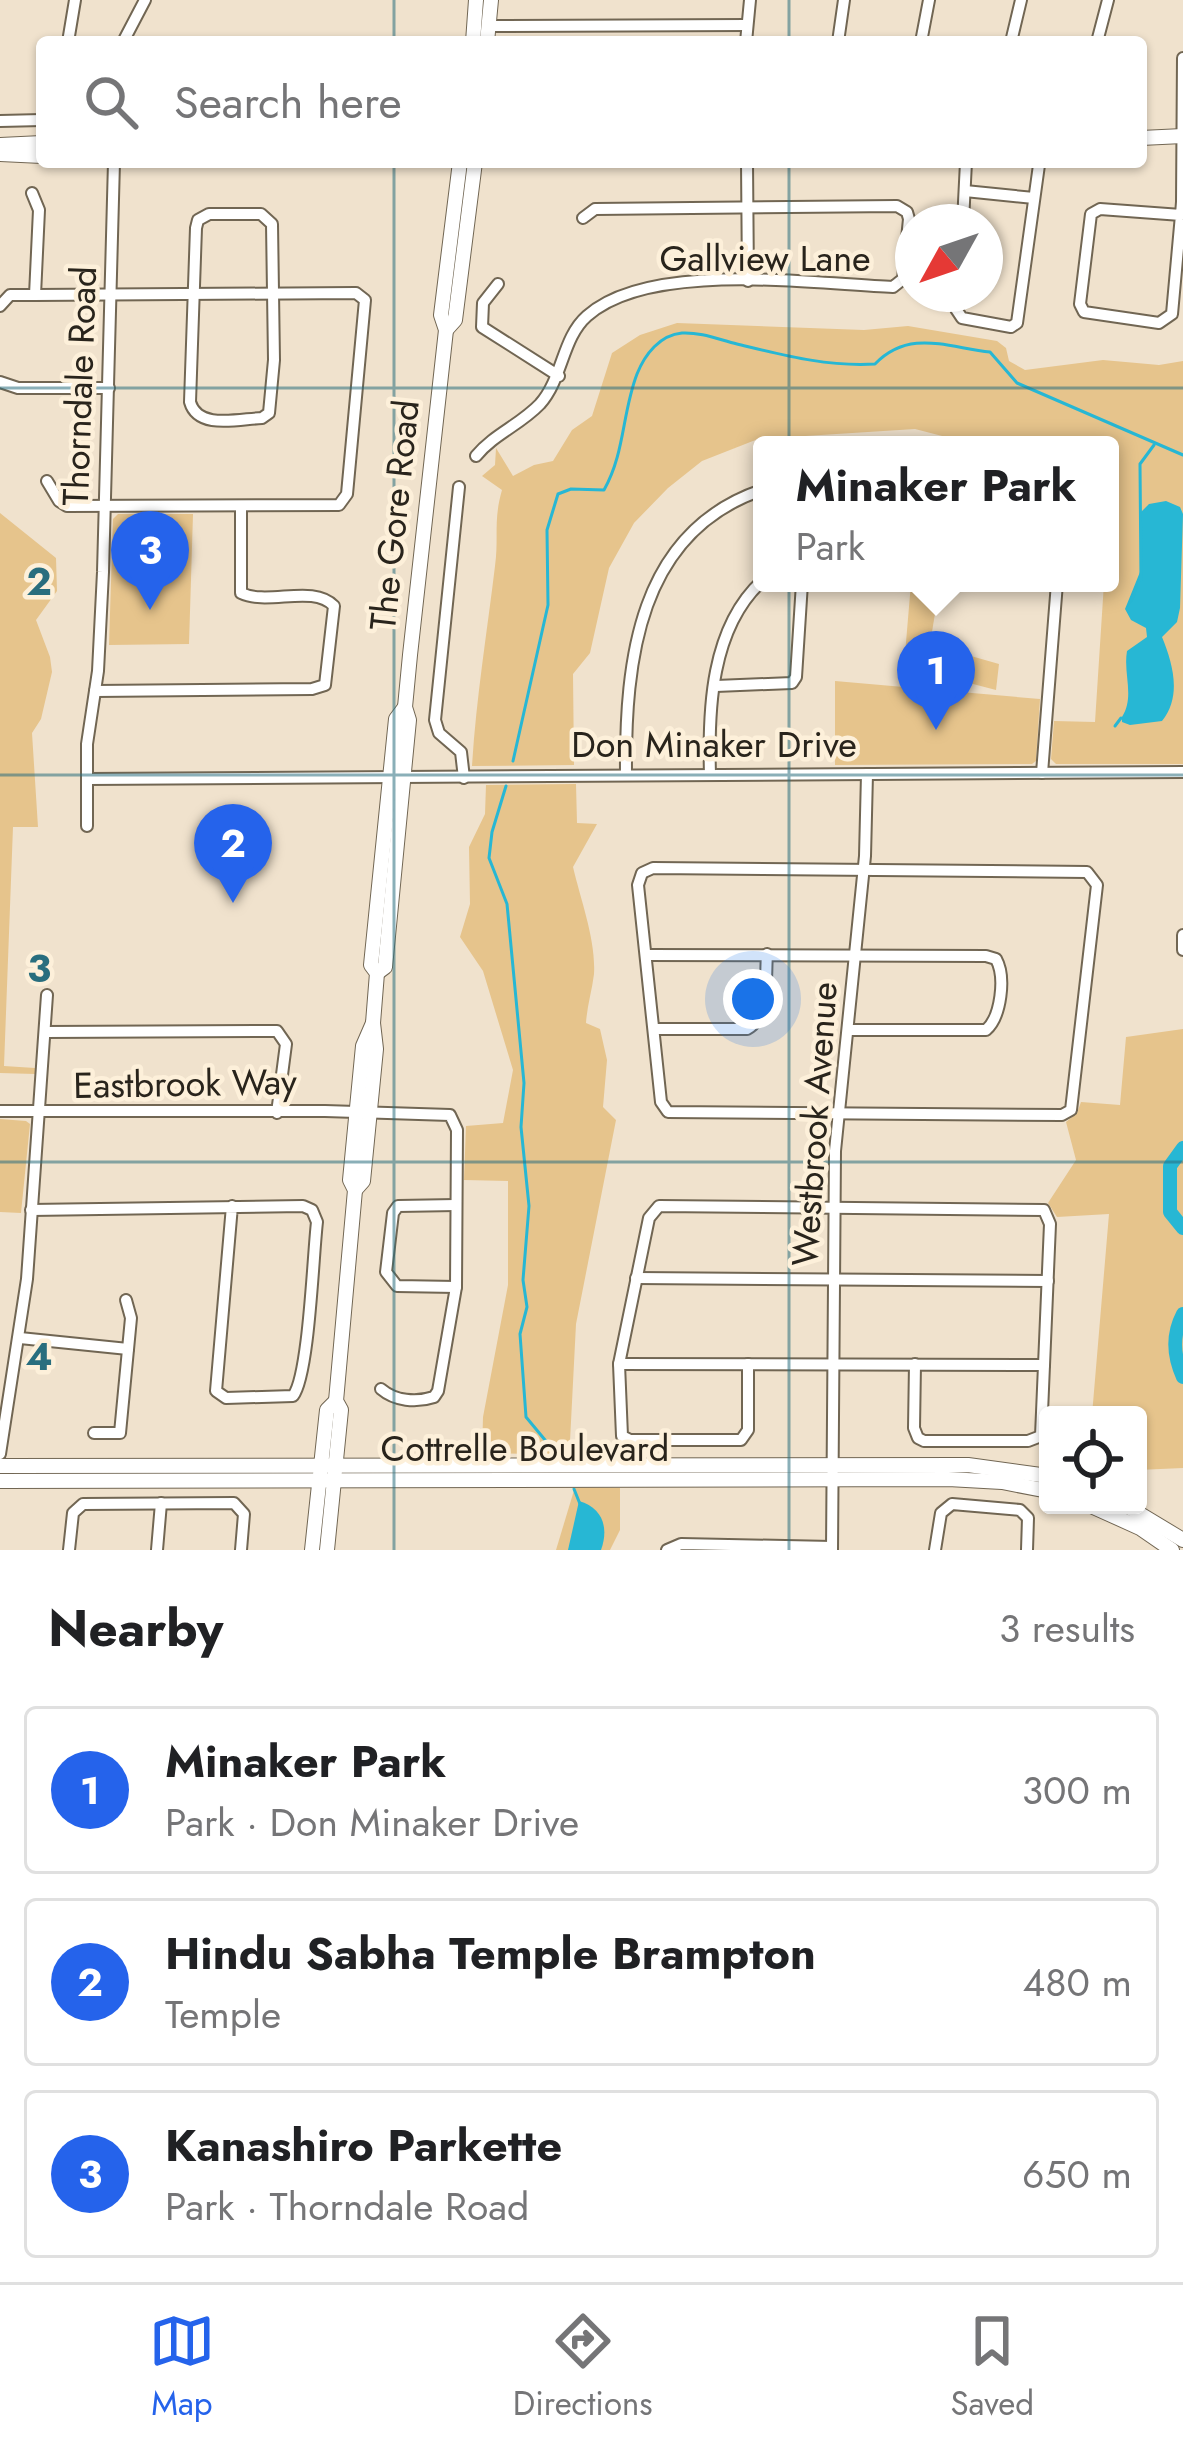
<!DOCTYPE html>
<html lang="en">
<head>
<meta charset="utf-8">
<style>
  :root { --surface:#fff; --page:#f6f6f6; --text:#202124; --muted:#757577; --line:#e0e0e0; --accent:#2563eb }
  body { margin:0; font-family:Jost,sans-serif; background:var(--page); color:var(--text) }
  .controls { position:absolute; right:36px; bottom:36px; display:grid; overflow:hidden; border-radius:12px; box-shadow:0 3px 9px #0004 }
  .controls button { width:108px; height:108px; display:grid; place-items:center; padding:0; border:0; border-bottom:3px solid var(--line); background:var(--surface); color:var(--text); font:60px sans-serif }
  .compass { position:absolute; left:895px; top:204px; width:108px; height:108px; border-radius:50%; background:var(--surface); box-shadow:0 3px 9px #0004; rotate:230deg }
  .you { position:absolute; left:753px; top:999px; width:42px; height:42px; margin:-30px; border:9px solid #fff; border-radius:50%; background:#1a73e8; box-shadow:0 0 0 18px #1a73e833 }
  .badge { display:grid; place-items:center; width:78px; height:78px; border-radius:50%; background:var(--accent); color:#fff; font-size:39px; font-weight:700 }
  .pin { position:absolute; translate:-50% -99px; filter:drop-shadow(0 3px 6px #0008) }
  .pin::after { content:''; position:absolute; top:63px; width:42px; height:36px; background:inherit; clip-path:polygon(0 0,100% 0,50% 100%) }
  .popup { position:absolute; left:753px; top:436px; width:366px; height:156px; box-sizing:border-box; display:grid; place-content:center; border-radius:12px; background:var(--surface); filter:drop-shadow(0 3px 9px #0005); font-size:39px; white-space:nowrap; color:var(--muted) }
  .popup b { font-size:45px; color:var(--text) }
  .popup::after { content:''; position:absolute; left:50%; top:100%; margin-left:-24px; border:24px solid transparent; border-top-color:var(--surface) }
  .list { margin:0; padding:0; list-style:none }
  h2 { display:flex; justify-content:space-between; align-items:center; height:156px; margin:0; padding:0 48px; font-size:51px }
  h2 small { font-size:39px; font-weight:400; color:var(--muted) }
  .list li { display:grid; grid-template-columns:78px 1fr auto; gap:36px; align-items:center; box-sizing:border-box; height:168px; margin:0 24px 24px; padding:0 24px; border:3px solid var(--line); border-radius:12px }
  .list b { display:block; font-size:45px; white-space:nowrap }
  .list p { margin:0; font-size:39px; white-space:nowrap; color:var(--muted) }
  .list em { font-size:39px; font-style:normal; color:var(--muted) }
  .icon { flex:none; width:66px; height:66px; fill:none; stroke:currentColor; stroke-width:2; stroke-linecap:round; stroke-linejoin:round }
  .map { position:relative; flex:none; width:1183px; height:1550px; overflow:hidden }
  .search { position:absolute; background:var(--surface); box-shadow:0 3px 9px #0004; left:36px; right:36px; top:36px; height:132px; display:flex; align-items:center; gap:30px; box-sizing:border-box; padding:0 42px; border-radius:12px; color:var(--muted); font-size:45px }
  .sheet { height:732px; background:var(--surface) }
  nav { display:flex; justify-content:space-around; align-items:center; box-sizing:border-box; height:168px; border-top:3px solid var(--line); background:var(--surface); font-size:33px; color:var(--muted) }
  nav a { display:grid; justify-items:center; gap:6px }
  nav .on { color:var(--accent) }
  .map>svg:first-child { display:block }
</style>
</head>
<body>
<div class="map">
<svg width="1183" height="1550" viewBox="0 0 1183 1550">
  <rect width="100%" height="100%" fill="#f0e2cd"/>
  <g fill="#e6c48c">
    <path d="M 677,323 L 864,330 L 908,326 L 997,341 L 1006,348 L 1009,361 L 1025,370 L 1103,360 L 1159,365 L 1183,361 L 1183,764 L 1056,764 L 1051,759 L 1054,721 L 1095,722 L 1104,583 L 1110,583 L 1110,445 L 977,445 L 915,429 L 758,439 L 702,461 L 668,488 L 634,523 L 609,568 L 590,653 L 573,674 L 574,765 L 472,766 C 476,699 487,633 495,566 C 499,537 493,521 502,490 L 482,476 L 495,465 L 496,448 L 513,476 L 534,465 L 553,461 L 572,430 L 592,416 L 612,353 L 640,335 Z"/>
    <path d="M 0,513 L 56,558 L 57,591 L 36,620 L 50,657 L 52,672 L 41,719 L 32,733 L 38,827 L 13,827 L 4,1066 L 35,1068 L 35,1074 L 0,1073 Z"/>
    <path d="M 118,514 L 193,514 L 189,644 L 109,645 L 113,519 Z"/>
    <path d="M 911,583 L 940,583 L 931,638 L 951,642 L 950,650 L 999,664 L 996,690 L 904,666 Z"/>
    <path d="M 835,681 L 1040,699 L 1036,761 L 1032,764 L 835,765 Z"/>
    <path d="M 576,784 L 577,823 L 597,824 L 573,867 C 581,901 596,940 594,974 C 592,991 587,1006 586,1023 L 600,1029 L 607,1060 L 603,1107 L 616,1120 L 576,1324 L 570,1441 L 576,1455 L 482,1453 L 483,1417 L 508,1285 L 508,1181 L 464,1180 L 466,1126 L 503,1123 L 513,1070 L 483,971 L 460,937 L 470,904 L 469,847 L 485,814 L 486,785 Z"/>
    <path d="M 1183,1029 L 1183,1468 L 1138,1470 L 1138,1415 L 1092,1415 L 1109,1214 L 1057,1217 L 1048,1203 L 1076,1160 L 1066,1122 L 1077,1113 L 1081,1102 L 1120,1105 L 1126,1037 Z"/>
    <path d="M 0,1119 L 26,1121 L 30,1124 L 21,1213 L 0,1212 Z"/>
    <path d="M 575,1487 L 620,1488 L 620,1530 L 610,1550 L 556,1550 Z"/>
  </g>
  <g fill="#27b7d4">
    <path d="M 1166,501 L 1180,507 L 1183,514 L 1180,608 L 1177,622 L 1162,637 C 1173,664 1182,696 1162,721 L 1130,725 L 1122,722 L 1122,717 C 1135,697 1123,674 1127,651 L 1147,637 L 1146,628 L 1131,620 L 1125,609 L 1142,567 L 1139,514 L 1149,504 Z"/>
    <path d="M 579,1501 C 603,1508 609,1528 601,1550 L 568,1550 Z"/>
  </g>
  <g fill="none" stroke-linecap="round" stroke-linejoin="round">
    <g stroke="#27b7d4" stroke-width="3">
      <path d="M 1141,580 L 1140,464 L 1154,445"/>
      <path d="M 1115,726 L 1121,718"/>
      <path d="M 513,761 L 548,605 L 547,530 L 558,494 L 571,489 L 604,490 C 625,453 622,413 637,374 C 645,354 660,335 682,333 C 701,332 720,340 737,344 C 783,355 828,367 875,364 C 909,329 946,347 990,352 L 1017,383 L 1183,455"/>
      <path d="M 506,786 L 492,832 L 489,858 L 507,904 L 524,1083 L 521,1127 L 529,1206 L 523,1280 L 527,1307 L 520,1334 L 526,1417 L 555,1452"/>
      <path d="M 574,1489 L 580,1504"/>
    </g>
    <g stroke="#27b7d4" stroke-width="14">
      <path d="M 1183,1148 L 1170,1166 L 1170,1212 L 1183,1228"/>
      <path d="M 1183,1314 C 1172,1335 1173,1355 1183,1377"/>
    </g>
    <defs>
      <g id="minor">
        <path d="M 489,26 L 747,25"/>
        <path d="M 68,42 L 75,0"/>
        <path d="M 123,42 L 145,0"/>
        <path d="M 746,42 L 750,0"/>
        <path d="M 838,42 L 844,0"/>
        <path d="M 921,42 L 929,0"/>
        <path d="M 1011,42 L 1021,0"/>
        <path d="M 1097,42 L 1108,0"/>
        <path d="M 0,121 L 42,120"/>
        <path d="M 747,162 L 748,281"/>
        <path d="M 965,191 L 1034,198"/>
        <path d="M 32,193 L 39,210 L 35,295"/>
        <path d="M 209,214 L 261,214 L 272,224 L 274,360 L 269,413 L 262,418 C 238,419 198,430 190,402 L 196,228 L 198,220 Z"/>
        <path d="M 1181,215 L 1100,209 L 1091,214 L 1080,304 L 1084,312 L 1159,323 L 1172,314 L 1181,215 L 1182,202 L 1183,58"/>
        <path d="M 963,222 L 966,162"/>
        <path d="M 498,284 L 483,303 L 482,327 L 559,376"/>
        <path d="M 957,294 L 956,309 L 962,318 L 1011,327 L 1017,323 L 1039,165"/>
        <path d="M 0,306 L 10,295 L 35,295 L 356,293 L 365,300 L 347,494 L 339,505 L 67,506 L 59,501 L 47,481"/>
        <path d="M 0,382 L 18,388 L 109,388"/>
        <path d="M 476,456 C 494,434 520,425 540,404 C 563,378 562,338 587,316 C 649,260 813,284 893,287 L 903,279 L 909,219 L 907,212 L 897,206 L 595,209 L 583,218"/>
        <path d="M 459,487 L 435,720 L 439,733 L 461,752 L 464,778"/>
        <path d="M 716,686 L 792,683 L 796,677 L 802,583"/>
        <path d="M 95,691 L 312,689 L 325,685 L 334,606 C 313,584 268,606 241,593 L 241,506"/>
        <path d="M 1042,773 L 1057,583"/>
        <path d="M 710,774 C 708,709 711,628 762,581"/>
        <path d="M 626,775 C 625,661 638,532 762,490"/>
        <path d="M 87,779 L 1183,772"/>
        <path d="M 87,826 L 87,744 L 98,671 L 103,572 L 114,162"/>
        <path d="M 653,868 L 1087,872 L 1097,885 L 1071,1110 L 1062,1115 L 668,1112 L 661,1102 L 638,885 L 642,873 Z"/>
        <path d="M 1183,935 L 1183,950"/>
        <path d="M 646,955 L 986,956 L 996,959 C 1006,977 1001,1017 986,1030 L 848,1030"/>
        <path d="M 655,1029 L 747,1029 C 770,1017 765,978 767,954"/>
        <path d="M 45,1032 L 277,1031 L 286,1044 L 277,1113"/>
        <path d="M 0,1111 L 325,1111 L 450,1115 L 457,1130 L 456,1287 L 438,1391 L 434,1397 C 416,1403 395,1401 381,1389"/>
        <path d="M 31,1210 L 303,1206 L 312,1210 L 317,1222 C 313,1255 309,1376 293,1396 L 226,1398 L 216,1391 L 232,1206"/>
        <path d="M 636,1278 L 1048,1281"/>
        <path d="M 456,1287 L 397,1286 L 386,1272 L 393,1213 L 398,1206 L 456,1205"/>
        <path d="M 20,1338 L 128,1349"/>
        <path d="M 619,1364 L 1044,1365"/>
        <path d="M 748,1364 L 748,1430 L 741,1440 L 630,1440 L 622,1436 L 619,1364 L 649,1218 L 659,1206 L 1044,1210 L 1050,1224 L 1041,1436 L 1028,1441 L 924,1441 L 918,1438 L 914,1428 L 915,1364"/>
        <path d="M 94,1433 L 120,1433 L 131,1318 L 126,1300"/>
        <path d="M 0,1454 L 27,1279 L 47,995"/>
        <path d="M 69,1550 L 73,1513 L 83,1504 L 234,1503 L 244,1514 L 241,1550"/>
        <path d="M 157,1550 L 161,1503"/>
        <path d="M 667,1550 L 681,1544 L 832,1547"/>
        <path d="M 832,1550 L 835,1151 L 865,856 L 867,774"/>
        <path d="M 935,1550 L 941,1513 L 952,1504 L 1020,1510 L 1028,1518 L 1027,1550"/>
      </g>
      <g id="major">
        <path d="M 473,42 L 476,0"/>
        <path d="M 487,42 L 491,0"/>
        <path d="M 1141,138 L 1183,136"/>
        <path d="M 0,145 L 42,143"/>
        <path d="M 0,154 L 42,156"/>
        <path d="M 446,330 L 455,320 L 475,162"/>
        <path d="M 377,973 L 385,967 L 409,720 L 405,707 L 410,655 L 446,330 L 441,315 L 460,162"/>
        <path d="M 355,1190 L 363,1181 L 376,1049 L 373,1023 L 377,973 L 371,965 L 396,719 L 405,707"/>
        <path d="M 0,1466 L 968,1465 L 1048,1476"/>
        <path d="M 0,1481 L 948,1479 L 1002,1482 L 1048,1491"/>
        <path d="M 1089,1505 L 1140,1528 L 1172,1550"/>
        <path d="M 1125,1505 L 1183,1540"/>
        <path d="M 312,1550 L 327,1410 L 336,1401"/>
        <path d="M 327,1550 L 341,1410 L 336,1401 L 355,1190 L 350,1180 L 363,1046 L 373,1023"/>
      </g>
    </defs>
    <use href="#minor" stroke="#716653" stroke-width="14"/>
    <use href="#major" stroke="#716653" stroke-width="16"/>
    <use href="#minor" stroke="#fff" stroke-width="10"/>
    <use href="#major" stroke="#fff" stroke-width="14"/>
  </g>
  <path fill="none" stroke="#296e7e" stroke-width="3" stroke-opacity="0.55" d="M 394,0 L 394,42M 789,0 L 789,42M 394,162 L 394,1550M 789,162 L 789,1550M 0,388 L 1183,388M 0,775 L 1183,775M 0,1162 L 1183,1162"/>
  <g text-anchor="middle" stroke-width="9" stroke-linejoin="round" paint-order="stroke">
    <g font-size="36" fill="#29241c" stroke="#fdf0da">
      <text x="765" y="271">Gallview Lane</text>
      <text transform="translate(79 386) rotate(-88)" y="13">Thorndale Road</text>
      <text transform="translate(394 515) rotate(-84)" y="13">The Gore Road</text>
      <text x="714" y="757">Don Minaker Drive</text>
      <text transform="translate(185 1083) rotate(-1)" y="13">Eastbrook Way</text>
      <text transform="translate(814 1124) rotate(-86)" y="13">Westbrook Avenue</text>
      <text x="525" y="1461">Cottrelle Boulevard</text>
    </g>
  </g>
  <g font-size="39" text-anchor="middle" font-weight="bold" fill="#296e7e" stroke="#fdf0da" stroke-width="9" stroke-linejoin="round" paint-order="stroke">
    <text x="39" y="595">2</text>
    <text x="39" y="982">3</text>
    <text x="39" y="1370">4</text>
  </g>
</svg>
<div class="controls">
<button><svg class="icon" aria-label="locate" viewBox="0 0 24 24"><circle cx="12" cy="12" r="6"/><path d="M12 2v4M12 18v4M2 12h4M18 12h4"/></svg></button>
</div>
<svg class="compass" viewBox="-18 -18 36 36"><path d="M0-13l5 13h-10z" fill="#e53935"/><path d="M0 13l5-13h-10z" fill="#757577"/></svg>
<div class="you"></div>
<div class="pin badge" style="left:936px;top:730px">1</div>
<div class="popup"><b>Minaker Park</b>Park</div>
<div class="pin badge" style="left:233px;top:903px">2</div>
<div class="pin badge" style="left:150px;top:610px">3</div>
<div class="search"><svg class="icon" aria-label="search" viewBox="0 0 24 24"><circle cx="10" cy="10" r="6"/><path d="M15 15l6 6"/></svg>Search here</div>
</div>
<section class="sheet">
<h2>Nearby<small>3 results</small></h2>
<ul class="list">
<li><span class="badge">1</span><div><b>Minaker Park</b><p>Park · Don Minaker Drive</p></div><em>300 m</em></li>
<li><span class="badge">2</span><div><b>Hindu Sabha Temple Brampton</b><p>Temple</p></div><em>480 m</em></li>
<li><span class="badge">3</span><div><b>Kanashiro Parkette</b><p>Park · Thorndale Road</p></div><em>650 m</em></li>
</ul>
</section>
<nav>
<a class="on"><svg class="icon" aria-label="map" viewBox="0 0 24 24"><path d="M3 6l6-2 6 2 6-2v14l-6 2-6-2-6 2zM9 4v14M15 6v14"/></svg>Map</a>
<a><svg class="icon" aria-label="directions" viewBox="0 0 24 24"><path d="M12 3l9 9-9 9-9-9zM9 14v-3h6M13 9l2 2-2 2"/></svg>Directions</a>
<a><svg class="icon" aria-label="saved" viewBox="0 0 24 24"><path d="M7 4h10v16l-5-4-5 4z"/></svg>Saved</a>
</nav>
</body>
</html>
